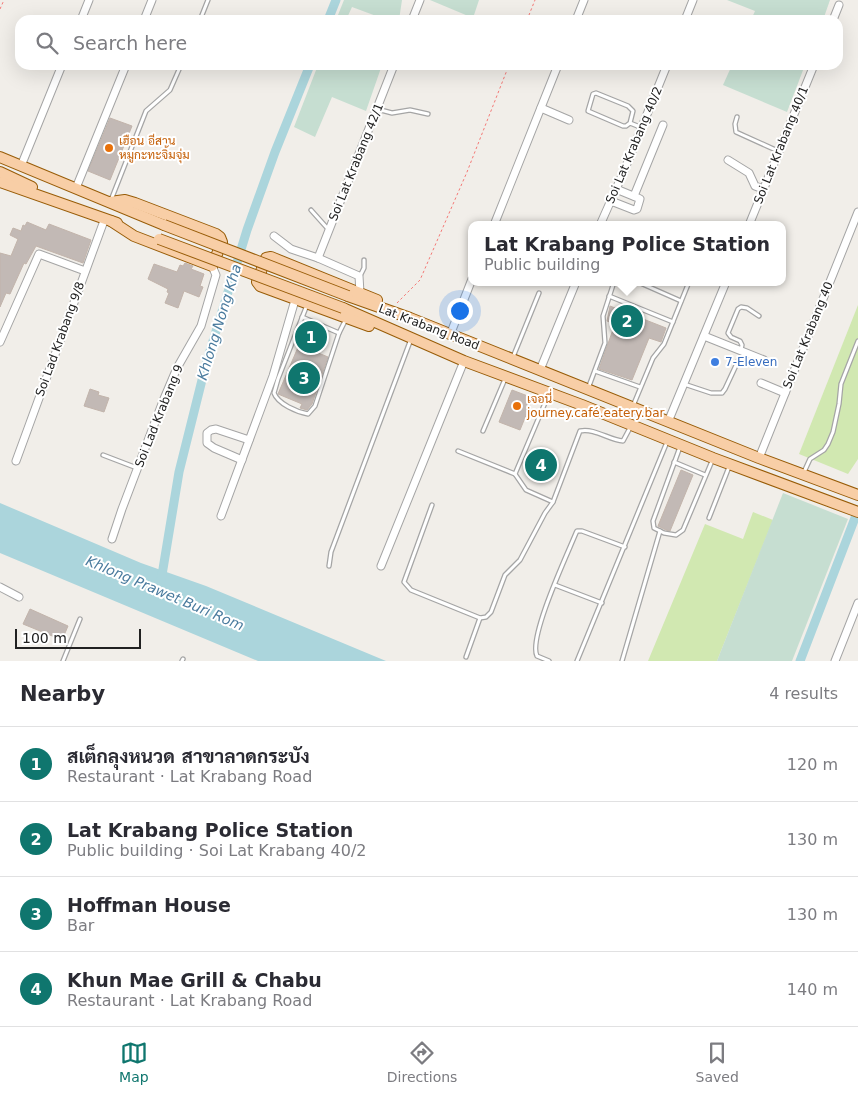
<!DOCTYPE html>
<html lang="en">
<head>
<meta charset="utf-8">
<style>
  :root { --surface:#fff; --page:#f2f2f3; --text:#2b2b33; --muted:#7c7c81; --line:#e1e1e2; --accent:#0f766e }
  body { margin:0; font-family:"DejaVu Sans",Sarabun,sans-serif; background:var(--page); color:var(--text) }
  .scale { position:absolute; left:15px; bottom:12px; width:126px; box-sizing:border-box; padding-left:5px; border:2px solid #212121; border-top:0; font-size:14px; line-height:18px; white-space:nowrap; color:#212121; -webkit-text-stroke:4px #fff; paint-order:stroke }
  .you { position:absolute; left:459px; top:310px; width:18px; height:18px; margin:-12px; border:4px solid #fff; border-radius:50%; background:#1a73e8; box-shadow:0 0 0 8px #1a73e833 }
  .badge { display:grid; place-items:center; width:32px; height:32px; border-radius:50%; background:var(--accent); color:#fff; font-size:16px; font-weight:700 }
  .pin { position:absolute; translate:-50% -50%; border:2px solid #fff; box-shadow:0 1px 5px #0006 }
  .popup { position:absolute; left:468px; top:221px; width:318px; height:65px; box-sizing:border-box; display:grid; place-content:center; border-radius:10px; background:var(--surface); filter:drop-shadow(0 1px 4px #0005); font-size:16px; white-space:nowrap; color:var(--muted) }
  .popup b { font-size:19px; color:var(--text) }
  .popup::after { content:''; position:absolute; left:50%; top:100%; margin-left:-10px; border:10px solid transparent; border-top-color:var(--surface) }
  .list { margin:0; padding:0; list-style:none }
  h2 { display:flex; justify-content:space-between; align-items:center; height:65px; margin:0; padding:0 20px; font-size:21px }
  h2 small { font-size:16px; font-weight:400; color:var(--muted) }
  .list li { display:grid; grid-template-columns:32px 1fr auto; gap:15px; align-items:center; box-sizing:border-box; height:75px; padding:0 20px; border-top:1px solid var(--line) }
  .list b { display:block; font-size:19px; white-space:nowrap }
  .list p { margin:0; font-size:16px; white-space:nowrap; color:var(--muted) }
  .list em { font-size:16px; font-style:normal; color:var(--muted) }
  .icon { flex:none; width:28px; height:28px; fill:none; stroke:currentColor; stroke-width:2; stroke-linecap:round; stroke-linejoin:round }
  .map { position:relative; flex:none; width:858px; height:661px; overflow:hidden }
  .search { position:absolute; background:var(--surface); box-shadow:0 5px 20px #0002; left:15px; right:15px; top:15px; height:55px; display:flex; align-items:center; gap:12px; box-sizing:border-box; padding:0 18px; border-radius:15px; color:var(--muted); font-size:19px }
  .sheet { height:365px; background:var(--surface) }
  nav { display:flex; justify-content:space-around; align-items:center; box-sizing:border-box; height:70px; border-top:1px solid var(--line); background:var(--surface); font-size:14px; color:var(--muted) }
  nav a { display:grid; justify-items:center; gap:2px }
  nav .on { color:var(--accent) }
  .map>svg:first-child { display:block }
</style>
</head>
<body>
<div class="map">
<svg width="858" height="661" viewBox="0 0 858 661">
  <rect width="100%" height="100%" fill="#f1eee9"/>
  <g fill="#d1e8b1">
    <path d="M 858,305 L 858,459 L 848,474 L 799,454 Z"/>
    <path d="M 753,512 L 773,520 L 717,661 L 648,661 L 705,524 L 743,539 Z"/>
  </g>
  <g fill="#c6ded1">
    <path d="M 344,0 L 402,0 L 399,20 L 387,20 L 352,7 L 346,20 L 336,20 Z"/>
    <path d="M 430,0 L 479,0 L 473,18 Z"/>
    <path d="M 727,0 L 830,0 L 823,20 L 751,20 L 755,11 Z"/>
    <path d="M 318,65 L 382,65 L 366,111 L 332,97 L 315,137 L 294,127 Z"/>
    <path d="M 732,65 L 805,65 L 787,112 L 723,85 Z"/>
    <path d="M 783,493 L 848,519 L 792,661 L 717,661 Z"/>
  </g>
  <path fill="#abd5dc" d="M 0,503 L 141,563 L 206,586 L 386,661 L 258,661 L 0,553 Z"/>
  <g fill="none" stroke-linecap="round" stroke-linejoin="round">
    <g stroke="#abd5dc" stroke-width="9">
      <path d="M 328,20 L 336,0"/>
      <path d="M 161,581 L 179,472 L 206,364 L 247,230 L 275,152 L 310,65"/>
      <path d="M 800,661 L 858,510"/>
    </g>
  </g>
  <g fill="#c2b9b5" stroke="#c2b4ab">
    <path d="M 110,118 L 132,126 L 110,180 L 88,171 Z"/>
    <path d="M 27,222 L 46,230 L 49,224 L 91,240 L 83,263 L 36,246 L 26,264 L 24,263 L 10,294 L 6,293 L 0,307 L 0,253 L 11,256 L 18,239 L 10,235 L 13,228 L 21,231 L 23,225 L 25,226 Z"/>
    <path d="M 185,263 L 193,266 L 191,269 L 204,274 L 200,286 L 203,287 L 199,297 L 184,291 L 178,308 L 165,303 L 169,293 L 167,292 L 168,289 L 148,279 L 154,264 L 177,272 L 180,265 L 183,266 Z"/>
    <path d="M 610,306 L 666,328 L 661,342 L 649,338 L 632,380 L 599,369 L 615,324 L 607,321 Z"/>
    <path d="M 299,345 L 328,357 L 312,404 L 307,410 L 300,408 L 302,404 L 278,394 Z"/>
    <path d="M 90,389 L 99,392 L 98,395 L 109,398 L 104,412 L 84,406 Z"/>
    <path d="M 512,390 L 533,398 L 520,430 L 499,422 Z"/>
    <path d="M 681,470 L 693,475 L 670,531 L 666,530 L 658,526 Z"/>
    <path d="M 30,609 L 68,626 L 62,640 L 23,624 Z"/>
  </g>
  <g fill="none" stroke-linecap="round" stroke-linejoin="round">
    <defs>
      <g id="service">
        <path d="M 200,20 L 208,0"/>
        <path d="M 377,109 L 392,113 L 410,110 L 428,114"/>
        <path d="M 737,117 L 735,124 L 736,132 L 778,151"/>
        <path d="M 630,123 L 633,111 L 628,106 L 596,93 L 593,94 L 588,111 L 623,126 L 626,126 L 630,123 L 640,127"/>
        <path d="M 111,200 L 146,111 L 170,90 L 181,65"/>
        <path d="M 311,210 L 328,229"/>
        <path d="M 360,276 L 364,268 L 364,260"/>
        <path d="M 638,282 L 681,301"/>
        <path d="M 609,296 L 673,322"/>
        <path d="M 307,305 L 278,379 L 274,393 C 278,404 297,412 308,414 L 315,406 L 339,333 L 346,319"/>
        <path d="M 302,317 L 339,333"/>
        <path d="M 741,350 L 742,345 L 740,341 L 731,337 L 728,333 L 738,309 L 741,307 L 747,308 L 759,316"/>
        <path d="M 513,357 L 539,293"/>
        <path d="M 595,371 L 640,387"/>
        <path d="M 684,384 L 711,393 L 722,393 L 725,389 L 739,359"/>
        <path d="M 589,386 L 605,343 L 603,316 L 614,282"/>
        <path d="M 633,406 L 653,358 L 664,344 L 689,282"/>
        <path d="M 483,431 L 505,379"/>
        <path d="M 680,447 L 653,521 L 654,528 L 664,533 L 676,535 L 683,530 L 712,461"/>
        <path d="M 458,451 L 515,474 L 548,396"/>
        <path d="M 103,455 L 137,468"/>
        <path d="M 674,462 L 705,475"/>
        <path d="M 804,472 L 810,459 L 824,450 L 828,444 L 833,432 L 839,404 L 841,384 L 858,341"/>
        <path d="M 515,474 L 526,490 L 553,502"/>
        <path d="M 432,505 L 404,582 L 411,590 L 480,618 L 486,617 L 491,612 L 505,575 L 520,560 L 545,513 L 553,502 L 580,431 C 595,428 609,440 623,441 L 631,426"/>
        <path d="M 709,518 L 729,467"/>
        <path d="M 329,566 L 331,552 L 411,339"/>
        <path d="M 555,585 L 602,603"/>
        <path d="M 466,657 L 480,618"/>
        <path d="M 63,661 L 80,619"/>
        <path d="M 182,661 L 183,659"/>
        <path d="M 549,661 L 537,656 C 528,638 567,555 576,533 L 577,531 L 582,531 L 625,547"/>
        <path d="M 577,661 L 667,442"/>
        <path d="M 622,661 L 660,531"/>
      </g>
      <g id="minor">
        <path d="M 81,20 L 89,0"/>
        <path d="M 144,20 L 152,0"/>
        <path d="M 412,20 L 420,0"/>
        <path d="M 576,20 L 584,0"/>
        <path d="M 685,20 L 693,0"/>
        <path d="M 833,20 L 839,5"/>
        <path d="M 541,108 L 569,120"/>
        <path d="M 728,160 L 749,173 L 755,186 L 763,189"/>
        <path d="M 21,166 L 62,65"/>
        <path d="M 76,188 L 126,65"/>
        <path d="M 634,196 L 663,125"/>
        <path d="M 611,201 L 634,210 L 637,209 L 640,199 L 638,198 L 616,189"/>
        <path d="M 494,225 L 558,65"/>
        <path d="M 600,225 L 624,171 L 667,65"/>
        <path d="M 749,225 L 814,65"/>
        <path d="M 274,236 L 291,249 L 318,258 L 359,276 L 360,293"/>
        <path d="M 318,258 L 394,65"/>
        <path d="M 450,335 L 472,279"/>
        <path d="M 704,336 L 764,360"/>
        <path d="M 0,342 L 39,254 L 85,271"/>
        <path d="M 540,370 L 576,282"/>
        <path d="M 761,383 L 785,393"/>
        <path d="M 668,422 L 726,282"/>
        <path d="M 759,458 L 858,212"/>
        <path d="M 242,460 L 214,448 L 207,443 L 207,433 L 211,430 L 216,429 L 249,440"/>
        <path d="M 16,461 L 105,218"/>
        <path d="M 221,516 L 273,376 L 295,300"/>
        <path d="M 112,539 L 122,509 L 163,401 L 177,368 L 201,326 L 216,275 L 212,266"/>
        <path d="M 381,566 L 464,361"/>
        <path d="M 0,587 L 19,597"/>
        <path d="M 835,661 L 858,603"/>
      </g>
      <g id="primary">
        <path d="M 0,157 L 164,225"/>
        <path d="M 0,172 L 32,187"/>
        <path d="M 0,182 L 117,223"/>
        <path d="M 110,202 L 125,200 L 135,203 L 216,234 L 220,237 L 222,242 L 212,266 L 134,236 L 111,221"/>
        <path d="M 348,296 L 410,318 L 759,458 L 858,495"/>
        <path d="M 343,308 L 464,361 L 582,405 L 713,458 L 858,512"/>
        <path d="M 369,326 L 260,286 L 257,282 L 266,258 L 271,257 L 377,300"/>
      </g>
    </defs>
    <use href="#service" stroke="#a5a5a5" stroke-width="5.5"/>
    <use href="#minor" stroke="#a5a5a5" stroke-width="9"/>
    <use href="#primary" stroke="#985c07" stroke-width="12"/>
    <g stroke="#f47976" stroke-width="1" stroke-dasharray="2.5 2.5" stroke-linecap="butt">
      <path d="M 0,9 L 4,0"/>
      <path d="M 527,20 L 535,0"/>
      <path d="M 397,303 L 420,280 L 467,172 L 509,65"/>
    </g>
    <use href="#service" stroke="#fff" stroke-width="3"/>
    <use href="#minor" stroke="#fff" stroke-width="7"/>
    <use href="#primary" stroke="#f8cea6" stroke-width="10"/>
    <defs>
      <g id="primary-bridge">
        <path d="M 164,225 L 348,296"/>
        <path d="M 159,239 L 343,308"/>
      </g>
    </defs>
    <use href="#primary-bridge" stroke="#985c07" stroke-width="12" stroke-linecap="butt"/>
    <use href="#primary-bridge" stroke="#f8cea6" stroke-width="10"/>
  </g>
  <g fill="#e8710a" stroke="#fff" stroke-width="2">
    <circle cx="109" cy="148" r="5"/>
    <circle cx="517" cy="406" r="5"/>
  </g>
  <circle fill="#3f7fe0" stroke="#fff" stroke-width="2" cx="715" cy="362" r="5"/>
  <g text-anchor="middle" stroke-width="4" stroke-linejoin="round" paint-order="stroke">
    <g font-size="12" fill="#c56008" stroke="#fff" text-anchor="start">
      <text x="119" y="145">เฮือน อีสาน<tspan x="119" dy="14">หมูกะทะจิ้มจุ่ม</tspan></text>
      <text x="527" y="403">เจอนี่<tspan x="527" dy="14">journey.café.eatery.bar</tspan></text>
    </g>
    <g font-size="12" fill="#212121" stroke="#fff">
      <text transform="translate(634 145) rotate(-67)" y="4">Soi Lat Krabang 40/2</text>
      <text transform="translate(781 145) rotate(-68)" y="4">Soi Lat Krabang 40/1</text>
      <text transform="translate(356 162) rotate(-68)" y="4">Soi Lat Krabang 42/1</text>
      <text transform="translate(429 327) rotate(21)" y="4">Lat Krabang Road</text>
      <text transform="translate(808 335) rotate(-68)" y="4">Soi Lat Krabang 40</text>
      <text transform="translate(60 339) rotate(-70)" y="4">Soi Lad Krabang 9/8</text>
      <text transform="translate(159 416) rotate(-68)" y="4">Soi Lad Krabang 9</text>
    </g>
    <g font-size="12" fill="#366cbe" stroke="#fff" text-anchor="start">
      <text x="725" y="366">7-Eleven</text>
    </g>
    <g font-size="14" font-style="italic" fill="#4a7b9e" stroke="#fff">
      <text transform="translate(219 322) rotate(-73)" y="5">Khlong Nong Kha</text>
      <text transform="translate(165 593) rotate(23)" y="5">Khlong Prawet Buri Rom</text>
    </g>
  </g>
</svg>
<div class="scale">100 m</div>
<div class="you"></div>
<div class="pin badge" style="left:311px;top:337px">1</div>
<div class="pin badge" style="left:627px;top:321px">2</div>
<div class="popup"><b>Lat Krabang Police Station</b>Public building</div>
<div class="pin badge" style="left:304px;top:378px">3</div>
<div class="pin badge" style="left:541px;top:465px">4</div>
<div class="search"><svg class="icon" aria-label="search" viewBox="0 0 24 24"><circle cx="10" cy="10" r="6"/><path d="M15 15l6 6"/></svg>Search here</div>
</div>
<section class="sheet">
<h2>Nearby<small>4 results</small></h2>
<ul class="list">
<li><span class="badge">1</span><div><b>สเต็กลุงหนวด สาขาลาดกระบัง</b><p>Restaurant · Lat Krabang Road</p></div><em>120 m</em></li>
<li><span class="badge">2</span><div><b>Lat Krabang Police Station</b><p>Public building · Soi Lat Krabang 40/2</p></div><em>130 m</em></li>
<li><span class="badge">3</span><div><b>Hoffman House</b><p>Bar</p></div><em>130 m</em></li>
<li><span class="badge">4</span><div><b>Khun Mae Grill &amp; Chabu</b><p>Restaurant · Lat Krabang Road</p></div><em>140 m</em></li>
</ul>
</section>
<nav>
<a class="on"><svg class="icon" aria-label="map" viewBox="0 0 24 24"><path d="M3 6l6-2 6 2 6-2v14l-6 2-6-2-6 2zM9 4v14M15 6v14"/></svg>Map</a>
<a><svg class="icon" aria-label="directions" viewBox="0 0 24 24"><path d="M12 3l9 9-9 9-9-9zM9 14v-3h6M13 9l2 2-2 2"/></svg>Directions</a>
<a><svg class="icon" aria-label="saved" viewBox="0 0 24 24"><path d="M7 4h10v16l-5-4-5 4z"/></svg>Saved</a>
</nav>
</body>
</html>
